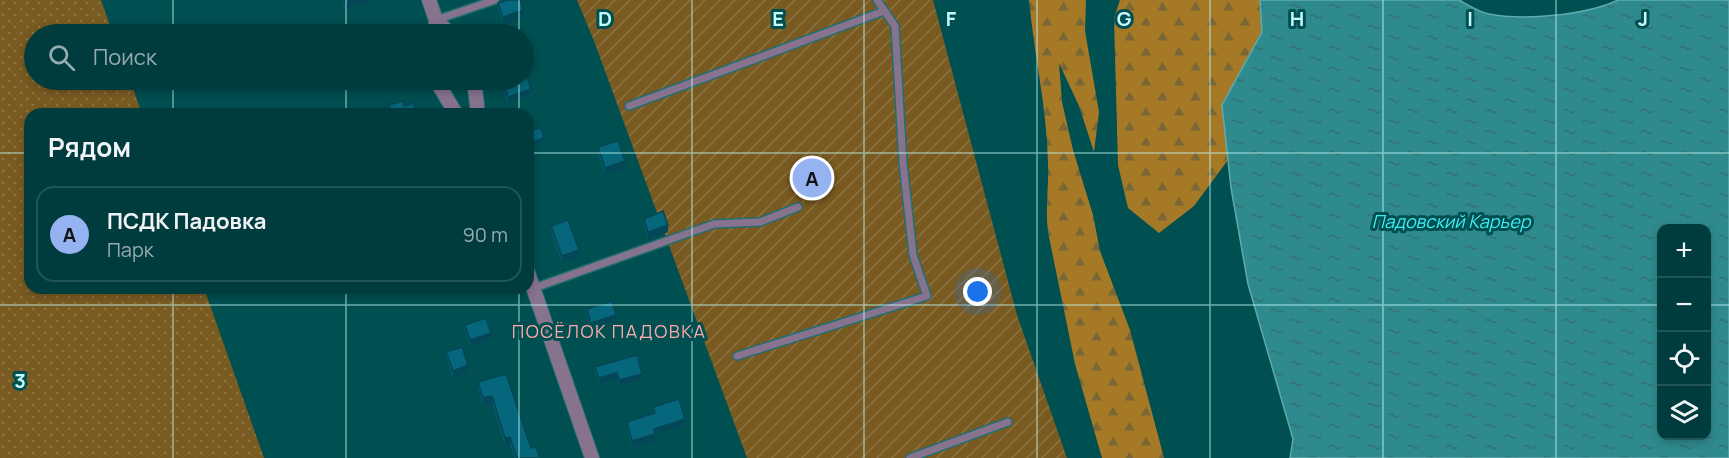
<!DOCTYPE html>
<html lang="ru">
<head>
<meta charset="utf-8">
<style>
  :root { --surface:#003b3d; --page:#0a4244; --text:#f1f3f6; --muted:#95adb0; --line:#225557; --accent:#95b2f1 }
  body { margin:0; font-family:Manrope,sans-serif; background:var(--page); color:var(--text) }
  .controls { position:absolute; right:18px; bottom:18px; display:grid; overflow:hidden; border-radius:12px; box-shadow:0 3px 9px #0003 }
  .controls button { width:54px; height:54px; display:grid; place-items:center; padding:0; border:0; border-bottom:2px solid var(--line); background:var(--surface); color:var(--text); font:30px sans-serif }
  .you { position:absolute; left:978px; top:292px; width:21px; height:21px; margin:-15px; border:4px solid #fff; border-radius:50%; background:#1a73e8; box-shadow:0 0 0 9px #1a73e833 }
  .badge { display:grid; place-items:center; width:39px; height:39px; border-radius:50%; background:var(--accent); color:#111; font-size:20px; font-weight:700 }
  .pin { position:absolute; translate:-50% -50%; border:3px solid #fff; box-shadow:0 2px 6px #0006 }
  .list { margin:0; padding:0; list-style:none }
  h2 { display:flex; justify-content:space-between; align-items:center; height:78px; margin:0; padding:0 24px; font-size:26px }
  h2 small { font-size:20px; font-weight:400; color:var(--muted) }
  .list li { display:grid; grid-template-columns:39px 1fr auto; gap:18px; align-items:center; box-sizing:border-box; height:96px; margin:0 12px 12px; padding:0 12px; border:2px solid var(--line); border-radius:18px }
  .list b { display:block; font-size:22px; white-space:nowrap }
  .list p { margin:0; font-size:20px; white-space:nowrap; color:var(--muted) }
  .list em { font-size:20px; font-style:normal; color:var(--muted) }
  .icon { flex:none; width:33px; height:33px; fill:none; stroke:currentColor; stroke-width:2; stroke-linecap:round; stroke-linejoin:round }
  .map { position:relative; flex:none; width:1729px; height:458px; overflow:hidden }
  .search { position:absolute; background:var(--surface); box-shadow:0 3px 9px #0003; left:24px; top:24px; width:510px; height:66px; display:flex; align-items:center; gap:15px; box-sizing:border-box; padding:0 21px; border-radius:33px; color:var(--muted); font-size:22px }
  .panel { position:absolute; background:var(--surface); box-shadow:0 3px 9px #0003; left:24px; top:108px; width:510px; height:186px; border-radius:18px }
  .map>svg:first-child { display:block }
</style>
</head>
<body>
<div class="map">
<svg width="1729" height="458" viewBox="0 0 1729 458">
  <defs>
    <pattern id="grass-dots" width="8" height="8" patternUnits="userSpaceOnUse" patternTransform="scale(1.5)"><rect width="8" height="8" fill="#795a21"/><path d="M2 2h.1M6 6h.1" fill="none" stroke="#8b7342" stroke-width="1.8" stroke-linecap="round"/></pattern>
    <pattern id="forest-firs" width="22" height="20" patternUnits="userSpaceOnUse" patternTransform="scale(1.5)"><rect width="22" height="20" fill="#a67926"/><path d="M5 1l3.5 6h-7zM16 11l3.5 6h-7z" fill="#7b6735"/></pattern>
    <pattern id="garden-furrows" width="10" height="10" patternUnits="userSpaceOnUse" patternTransform="scale(1.5)"><rect width="10" height="10" fill="#795a21"/><path d="M-1 1l2-2M0 10L10 0M9 11l2-2" fill="none" stroke="#8b7342"/></pattern>
    <pattern id="water-ripples" width="26" height="14" patternUnits="userSpaceOnUse" patternTransform="scale(1.5)"><rect width="26" height="14" fill="#2f8a8d"/><path d="M2 4q2-2 4 0t4 0M15 11q2-2 4 0t4 0" fill="none" stroke="#347173"/></pattern>
  </defs>
  <rect width="100%" height="100%" fill="#004f51"/>
  <path fill="url(#grass-dots)" d="M 0,0 L 101,0 L 113,34 L 34,34 L 34,80 L 130,80 L 142,114 L 30,114 L 30,288 L 204,288 L 264,458 L 0,458 Z"/>
  <g fill="url(#forest-firs)">
    <path d="M 1029,0 L 1086,0 L 1085,31 L 1099,112 L 1094,152 L 1079,106 L 1059,63 L 1062,102 L 1073,150 L 1093,215 L 1100,251 L 1130,330 L 1164,458 L 1102,458 L 1075,364 L 1048,232 C 1045,209 1049,186 1048,163 C 1047,108 1034,54 1029,0 Z"/>
    <path d="M 1120,0 L 1346,0 L 1194,206 L 1159,233 L 1128,208 L 1118,165 L 1114,18 Z"/>
  </g>
  <path fill="url(#garden-furrows)" d="M 577,0 L 933,0 L 1017,315 L 1067,458 L 747,458 L 594,41 Z"/>
  <path fill="url(#water-ripples)" stroke="#5cacaf" stroke-width="1.5" fill-rule="evenodd" d="M 1260,0 L 1459,0 C 1468,5 1479,12 1489,14 C 1523,21 1587,15 1618,0 L 1729,0 L 1729,458 L 1290,458 L 1293,439 L 1248,284 L 1231,188 L 1222,105 L 1262,32 ZM 1662,228 L 1706,228 L 1706,436 L 1662,436 Z"/>
  <g fill="none" stroke-linecap="round" stroke-linejoin="round">
    <defs>
      <g id="lane">
        <path d="M 436,20 L 495,0"/>
        <path d="M 629,106 L 884,11"/>
        <path d="M 534,288 L 714,224 L 760,222 L 798,207"/>
        <path d="M 737,356 L 927,296 L 913,255 L 903,163 L 895,26 L 877,0"/>
        <path d="M 910,458 L 1008,422"/>
      </g>
      <g id="street">
        <path d="M 429,0 L 436,20 L 435,34"/>
        <path d="M 436,20 L 450,34"/>
        <path d="M 438,80 L 440,87 L 456,114"/>
        <path d="M 474,80 L 478,114"/>
        <path d="M 528,273 L 592,458"/>
      </g>
    </defs>
    <use href="#lane" stroke="#236e70" stroke-width="10"/>
    <use href="#street" stroke="#236e70" stroke-width="16"/>
    <use href="#lane" stroke="#88738f" stroke-width="7"/>
    <use href="#street" stroke="#88738f" stroke-width="14"/>
  </g>
  <g fill="#05586a">
    <path d="M 342,0 L 375,0 L 345,10 Z"/>
    <path d="M 498,3 L 523,17 L 503,24 L 498,10 Z"/>
    <path d="M 503,82 L 531,95 L 508,103 L 503,89 Z"/>
    <path d="M 598,147 L 625,168 L 605,175 L 598,154 Z"/>
    <path d="M 644,219 L 668,232 L 648,239 L 644,226 Z"/>
    <path d="M 551,226 L 579,257 L 562,263 L 551,233 Z"/>
    <path d="M 587,309 L 616,322 L 591,330 L 587,316 Z"/>
    <path d="M 465,325 L 491,340 L 470,347 L 465,332 Z"/>
    <path d="M 446,352 L 468,372 L 453,378 L 446,359 Z"/>
    <path d="M 595,367 L 642,380 L 619,386 L 617,379 L 599,384 L 595,373 Z"/>
    <path d="M 506,374 L 531,448 L 540,458 L 514,458 L 510,445 L 505,446 L 492,404 L 483,406 L 478,390 L 478,382 Z"/>
    <path d="M 653,407 L 685,426 L 655,435 L 655,441 L 632,447 L 627,429 L 627,422 L 653,414 Z"/>
  </g>
  <g fill="#044756">
    <path d="M 354,0 L 375,0 L 345,10 L 345,3 Z"/>
    <path d="M 523,10 L 523,17 L 503,24 L 503,17 Z"/>
    <path d="M 531,89 L 531,95 L 508,103 L 508,97 Z"/>
    <path d="M 544,138 L 544,142 L 528,146 L 528,143 Z"/>
    <path d="M 625,161 L 625,168 L 605,175 L 605,168 Z"/>
    <path d="M 668,225 L 668,232 L 648,239 L 648,232 Z"/>
    <path d="M 579,250 L 579,257 L 562,263 L 562,256 Z"/>
    <path d="M 616,315 L 616,322 L 591,330 L 591,323 Z"/>
    <path d="M 491,333 L 491,340 L 470,347 L 470,340 Z"/>
    <path d="M 468,365 L 468,372 L 453,378 L 453,371 Z"/>
    <path d="M 617,373 L 617,379 L 599,384 L 599,378 Z"/>
    <path d="M 642,374 L 642,380 L 619,386 L 619,380 Z"/>
    <path d="M 492,396 L 492,404 L 483,406 L 483,398 Z"/>
    <path d="M 685,419 L 685,426 L 655,435 L 655,441 L 632,447 L 632,441 L 654,429 Z"/>
    <path d="M 510,437 L 510,445 L 505,446 L 505,438 Z"/>
  </g>
  <g fill="#06667b" stroke="#044756" stroke-width="1.5">
    <path d="M 344,0 L 354,0 L 345,3 Z"/>
    <path d="M 507,0 L 520,0 L 523,10 L 503,17 L 498,3 Z"/>
    <path d="M 524,68 L 531,89 L 508,97 L 503,82 L 511,80 L 524,80 Z"/>
    <path d="M 403,101 L 404,106 L 413,103 L 417,114 L 392,114 L 389,105 Z"/>
    <path d="M 541,128 L 544,138 L 528,143 L 528,131 Z"/>
    <path d="M 618,141 L 625,161 L 605,168 L 598,147 Z"/>
    <path d="M 663,211 L 668,225 L 648,232 L 644,219 Z"/>
    <path d="M 568,220 L 579,250 L 562,256 L 551,226 Z"/>
    <path d="M 612,301 L 616,315 L 591,323 L 587,309 Z"/>
    <path d="M 486,318 L 491,333 L 470,340 L 465,325 Z"/>
    <path d="M 462,347 L 468,365 L 453,371 L 446,352 Z"/>
    <path d="M 637,355 L 642,374 L 619,380 L 617,373 L 599,378 L 595,367 Z"/>
    <path d="M 506,374 L 531,448 L 536,447 L 540,458 L 517,458 L 510,437 L 505,438 L 492,396 L 483,398 L 478,382 Z"/>
    <path d="M 679,399 L 685,419 L 654,429 L 655,434 L 632,441 L 627,422 L 655,413 L 653,407 Z"/>
  </g>
  <path fill="none" stroke="#c5fbfd" stroke-width="1.5" stroke-opacity="0.55" d="M 173,0 L 173,34M 346,0 L 346,34M 519,0 L 519,34M 692,0 L 692,458M 864,0 L 864,458M 1037,0 L 1037,458M 1210,0 L 1210,458M 1383,0 L 1383,458M 1556,0 L 1556,458M 173,80 L 173,114M 346,80 L 346,114M 519,80 L 519,114M 0,153 L 30,153M 528,153 L 1729,153M 173,288 L 173,458M 346,288 L 346,458M 519,288 L 519,458M 0,305 L 1662,305M 1706,305 L 1729,305"/>
  <g text-anchor="middle" stroke-width="6" stroke-linejoin="round" paint-order="stroke">
    <g font-size="18" font-style="italic" fill="#3feef4" stroke="#004f51">
      <text x="1451" y="228">Падовский Карьер</text>
    </g>
    <g font-size="18" letter-spacing="1.5" fill="#fea9aa" stroke="#004f51">
      <text x="609" y="338">ПОСЁЛОК ПАДОВКА</text>
    </g>
  </g>
  <g font-size="20" text-anchor="middle" font-weight="bold" fill="#c5fbfd" stroke="#004f51" stroke-width="6" stroke-linejoin="round" paint-order="stroke">
    <text x="605" y="26">D</text>
    <text x="778" y="26">E</text>
    <text x="951" y="26">F</text>
    <text x="1124" y="26">G</text>
    <text x="1297" y="26">H</text>
    <text x="1470" y="26">I</text>
    <text x="1643" y="26">J</text>
    <text x="20" y="388">3</text>
  </g>
</svg>
<div class="controls">
<button>+</button>
<button>−</button>
<button><svg class="icon" aria-label="locate" viewBox="0 0 24 24"><circle cx="12" cy="12" r="6"/><path d="M12 2v4M12 18v4M2 12h4M18 12h4"/></svg></button>
<button><svg class="icon" aria-label="layers" viewBox="0 0 24 24"><path d="M12 4l9 5-9 5-9-5zM3 14l9 5 9-5"/></svg></button>
</div>
<div class="you"></div>
<div class="pin badge" style="left:812px;top:178px">A</div>
<div class="search"><svg class="icon" aria-label="search" viewBox="0 0 24 24"><circle cx="10" cy="10" r="6"/><path d="M15 15l6 6"/></svg>Поиск</div>
<section class="panel">
<h2>Рядом<small></small></h2>
<ul class="list">
<li><span class="badge">A</span><div><b>ПСДК Падовка</b><p>Парк</p></div><em>90 m</em></li>
</ul>
</section>
</div>
</body>
</html>
